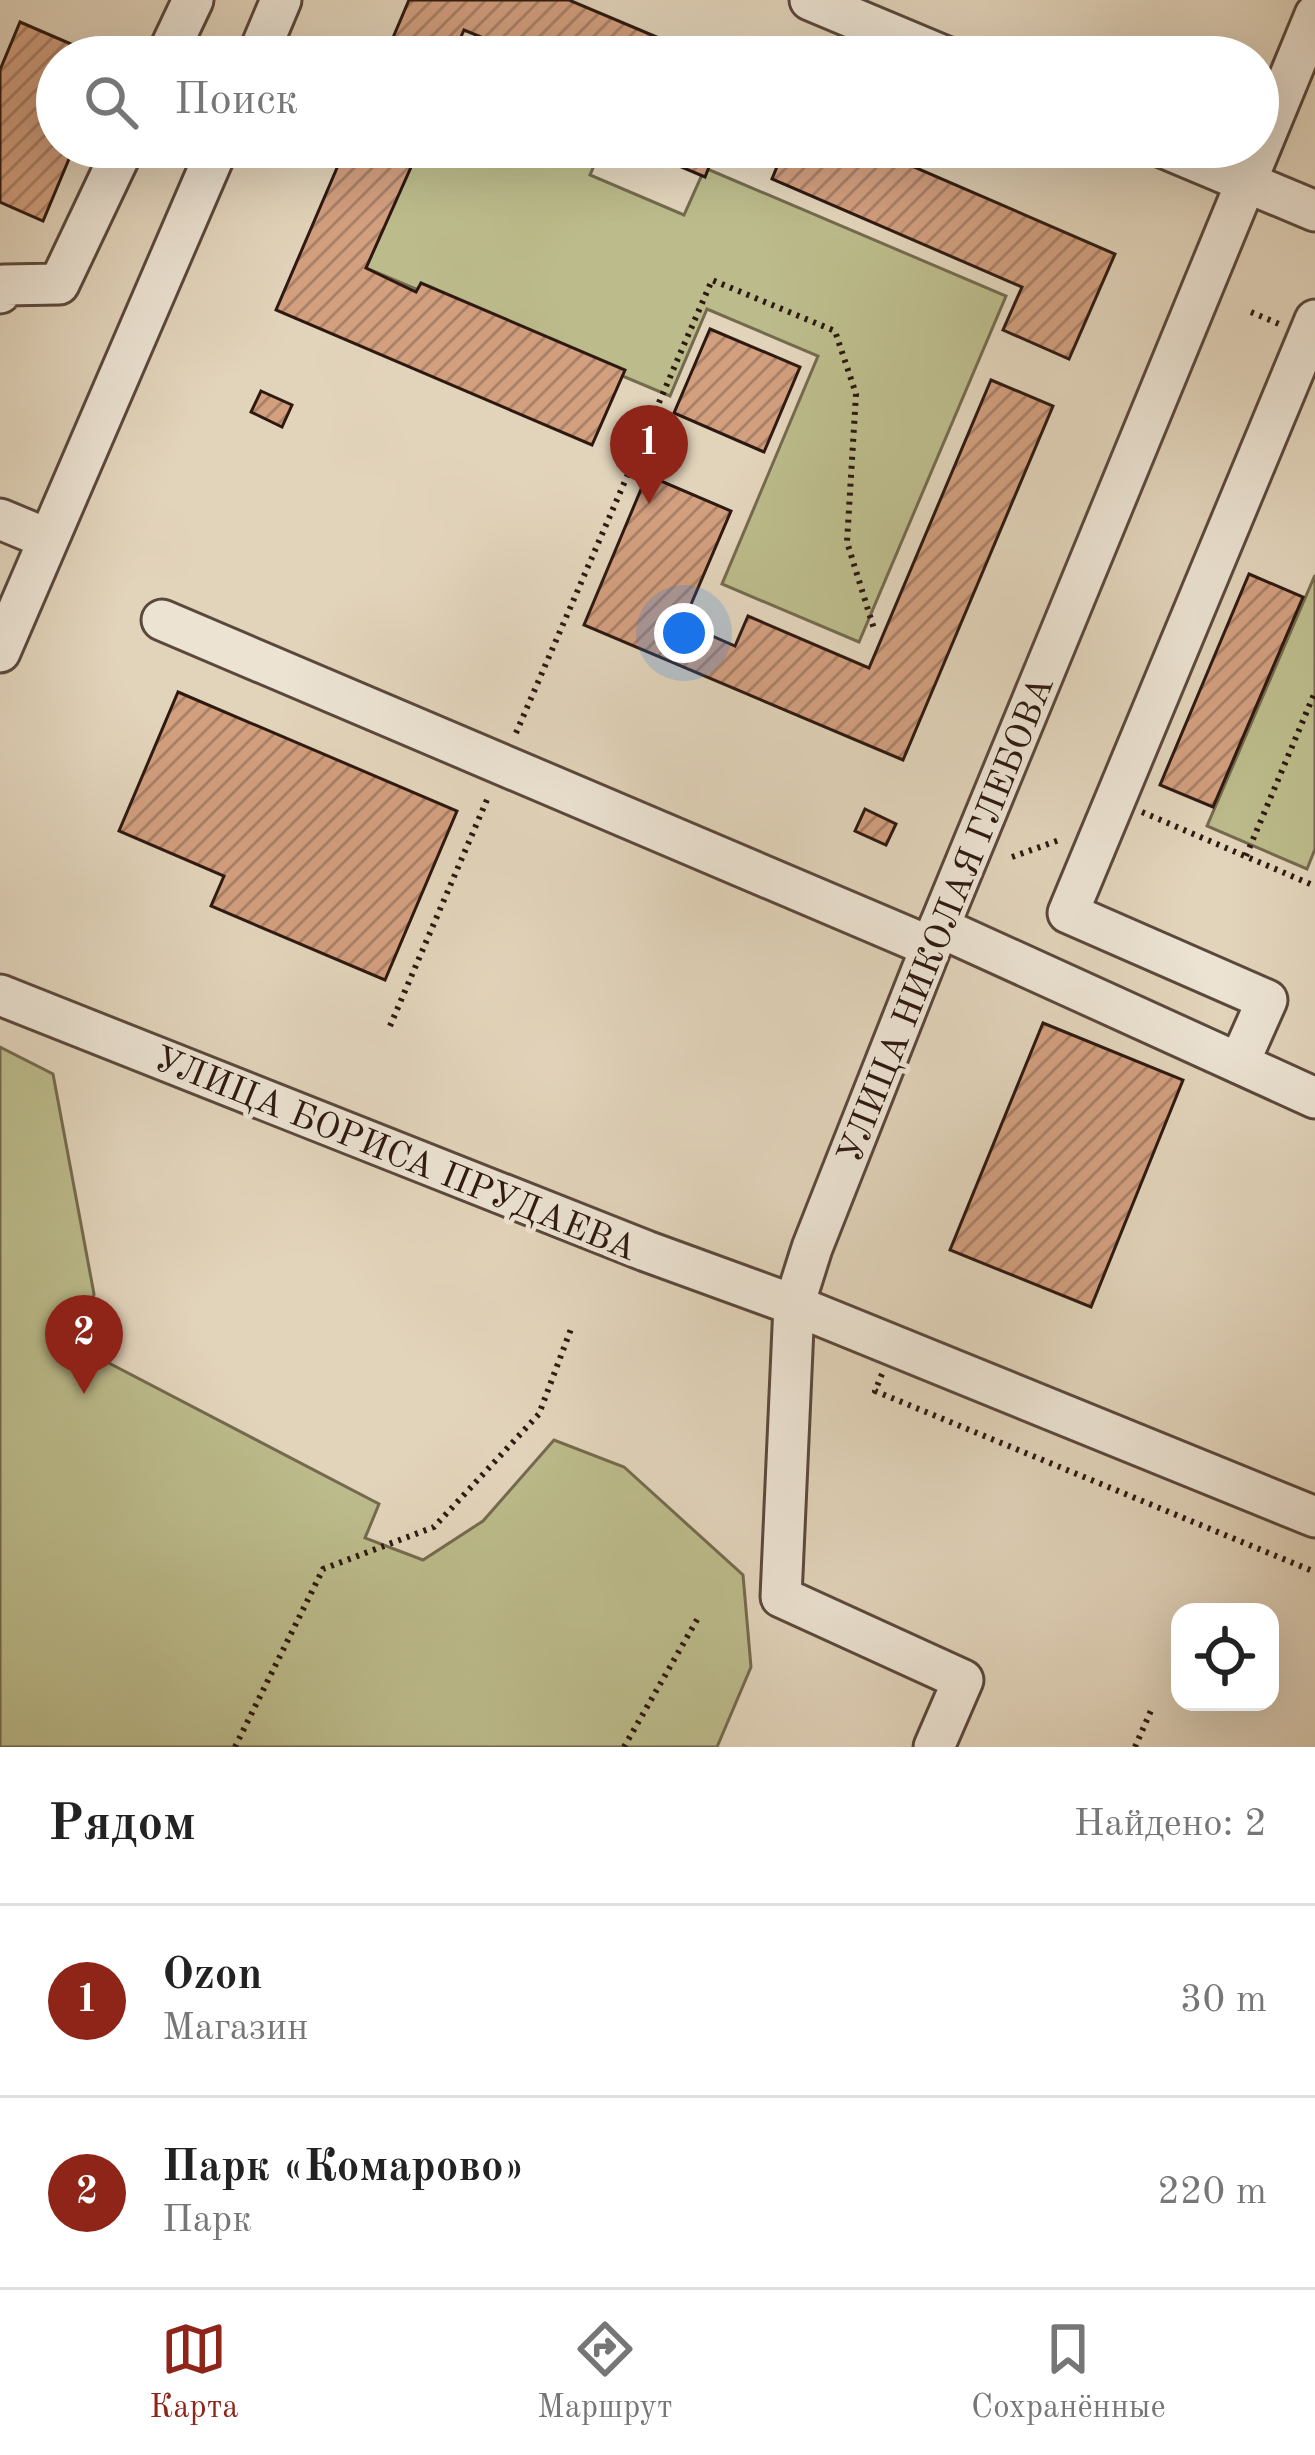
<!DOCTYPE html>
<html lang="ru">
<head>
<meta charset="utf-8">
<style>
  :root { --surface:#fff; --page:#f2f2f2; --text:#222; --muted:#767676; --line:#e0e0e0; --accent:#8f2418 }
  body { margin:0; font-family:"Old Standard TT",serif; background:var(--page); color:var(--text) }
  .controls { position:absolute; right:36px; bottom:36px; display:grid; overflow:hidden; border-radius:24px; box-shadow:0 12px 48px #0002 }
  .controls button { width:108px; height:108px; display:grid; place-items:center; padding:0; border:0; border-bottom:3px solid var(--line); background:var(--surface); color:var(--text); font:60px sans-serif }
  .you { position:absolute; left:684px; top:633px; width:42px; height:42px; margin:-30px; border:9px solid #fff; border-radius:50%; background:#1a73e8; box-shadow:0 0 0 18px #1a73e833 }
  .badge { display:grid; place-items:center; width:78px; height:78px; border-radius:50%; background:var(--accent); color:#fff; font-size:39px; font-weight:700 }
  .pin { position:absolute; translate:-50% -99px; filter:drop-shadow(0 3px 6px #0008) }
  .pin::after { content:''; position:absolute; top:63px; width:42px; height:36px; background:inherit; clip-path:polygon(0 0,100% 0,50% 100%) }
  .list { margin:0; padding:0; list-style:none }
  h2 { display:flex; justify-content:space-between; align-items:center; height:156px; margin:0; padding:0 48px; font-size:51px }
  h2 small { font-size:39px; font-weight:400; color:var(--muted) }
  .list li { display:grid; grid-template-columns:78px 1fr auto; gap:36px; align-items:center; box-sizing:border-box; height:192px; padding:0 48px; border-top:3px solid var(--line) }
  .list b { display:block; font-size:45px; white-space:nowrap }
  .list p { margin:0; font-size:39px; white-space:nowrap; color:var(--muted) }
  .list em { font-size:39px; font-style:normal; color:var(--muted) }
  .icon { flex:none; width:66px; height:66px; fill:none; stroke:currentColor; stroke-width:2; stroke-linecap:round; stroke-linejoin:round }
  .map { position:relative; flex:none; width:1315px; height:1747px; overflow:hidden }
  .search { position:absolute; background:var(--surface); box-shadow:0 12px 48px #0002; left:36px; right:36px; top:36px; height:132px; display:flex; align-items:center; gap:30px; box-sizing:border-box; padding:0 42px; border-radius:66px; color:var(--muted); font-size:45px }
  .sheet { height:540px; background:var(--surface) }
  nav { display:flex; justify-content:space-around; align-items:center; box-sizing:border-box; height:168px; border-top:3px solid var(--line); background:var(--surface); font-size:33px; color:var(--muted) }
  nav a { display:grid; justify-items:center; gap:6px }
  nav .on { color:var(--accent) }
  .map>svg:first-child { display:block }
</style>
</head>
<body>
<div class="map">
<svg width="1315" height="1747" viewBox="0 0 1315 1747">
  <defs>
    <pattern id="building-hatch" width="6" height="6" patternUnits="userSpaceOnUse" patternTransform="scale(3)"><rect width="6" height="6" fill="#d29f7f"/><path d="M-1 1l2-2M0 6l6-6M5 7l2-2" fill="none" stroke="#ab8167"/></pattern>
  </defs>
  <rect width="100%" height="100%" fill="#e2d4bb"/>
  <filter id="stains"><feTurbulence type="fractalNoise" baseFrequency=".00167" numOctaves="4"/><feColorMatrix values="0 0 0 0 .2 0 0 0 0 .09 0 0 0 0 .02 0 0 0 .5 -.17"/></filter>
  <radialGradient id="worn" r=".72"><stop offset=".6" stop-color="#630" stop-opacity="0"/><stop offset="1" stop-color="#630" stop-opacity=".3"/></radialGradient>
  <g fill="#bcbb8b" stroke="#756a4e" stroke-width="3">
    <path d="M 418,147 L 602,147 L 590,175 L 684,215 L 705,168 L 1006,296 L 859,642 L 722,584 L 818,356 L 707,309 L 670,396 L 366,268 Z"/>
    <path d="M 1315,575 L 1315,849 L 1307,869 L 1207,826 Z"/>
    <path d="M 0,1047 L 53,1074 L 94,1294 L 82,1349 L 379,1504 L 365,1538 L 423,1560 L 483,1521 L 554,1440 L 624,1467 L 743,1575 L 751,1667 L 717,1747 L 0,1747 Z"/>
  </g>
  <g fill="url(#building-hatch)" stroke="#2e1911" stroke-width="3">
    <path d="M 409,0 L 569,0 L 704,57 L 530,57 L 464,30 L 452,57 L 413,57 L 389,47 Z"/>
    <path d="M 20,22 L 101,57 L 57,57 L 57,147 L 74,147 L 43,221 L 0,202 L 0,70 Z"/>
    <path d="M 346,147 L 420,147 L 366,268 L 416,292 L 421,283 L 625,370 L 592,445 L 276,310 Z"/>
    <path d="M 642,147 L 717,147 L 705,177 L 641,150 Z"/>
    <path d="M 785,147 L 868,147 L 1115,254 L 1069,359 L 1003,330 L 1022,287 L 772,179 Z"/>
    <path d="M 710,329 L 800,367 L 764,452 L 674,413 Z"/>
    <path d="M 991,380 L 1053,406 L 903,760 L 584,625 L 647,475 L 731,511 L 683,623 L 735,646 L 748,616 L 869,668 Z"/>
    <path d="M 261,391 L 292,405 L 282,427 L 251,412 Z"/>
    <path d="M 1249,574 L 1303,597 L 1213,807 L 1160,785 Z"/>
    <path d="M 178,692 L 457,811 L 385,980 L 211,906 L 224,876 L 119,831 Z"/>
    <path d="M 865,809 L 896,824 L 886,845 L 855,831 Z"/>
    <path d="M 1043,1023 L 1183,1080 L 1091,1307 L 950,1250 Z"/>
  </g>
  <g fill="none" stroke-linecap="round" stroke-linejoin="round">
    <defs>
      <g id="minor">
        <path d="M 810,0 L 946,57"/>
        <path d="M 166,57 L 193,0"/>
        <path d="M 257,57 L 281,0"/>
        <path d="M 1162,147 L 1315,211"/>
        <path d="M 0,293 L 4,285 L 59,284 L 124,147"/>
        <path d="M 0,519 L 48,539"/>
        <path d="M 162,620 L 931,947"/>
        <path d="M 0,652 L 218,147"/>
        <path d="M 939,927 L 1315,1098"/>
        <path d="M 0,995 L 646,1251 L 794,1305 L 1315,1517"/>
        <path d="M 1239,1063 L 1267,1000 L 1068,913 L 1315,320"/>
        <path d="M 934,1747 L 963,1680 L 781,1597 L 794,1305 L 812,1248 L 939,927 L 1315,15"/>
      </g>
    </defs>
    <use href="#minor" stroke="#5b483c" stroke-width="45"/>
    <g stroke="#2e1911" stroke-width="6" stroke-dasharray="3 6" stroke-linecap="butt">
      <path d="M 1251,312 L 1279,324"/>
      <path d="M 516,733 L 712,280 L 835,331 L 856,394 L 847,542 L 874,629"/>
      <path d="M 1142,812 L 1315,886"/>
      <path d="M 1246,856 L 1315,692"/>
      <path d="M 1012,857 L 1062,839"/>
      <path d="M 390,1026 L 489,795"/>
      <path d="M 882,1374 L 875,1391 L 1315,1572"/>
      <path d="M 235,1747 L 323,1569 L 434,1527 L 539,1414 L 571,1329"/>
      <path d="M 624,1747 L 698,1618"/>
      <path d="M 1135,1747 L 1153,1706"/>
    </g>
    <use href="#minor" stroke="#ece3d3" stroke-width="39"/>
  </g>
  <g text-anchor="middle" stroke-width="10" stroke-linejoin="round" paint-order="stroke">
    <g font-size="36" fill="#2e1911" stroke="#ece3d3">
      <text transform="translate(944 919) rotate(-68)" y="13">УЛИЦА НИКОЛАЯ ГЛЕБОВА</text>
      <text transform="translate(396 1152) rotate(22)" y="13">УЛИЦА БОРИСА ПРУДАЕВА</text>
    </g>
  </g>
  <rect width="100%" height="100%" filter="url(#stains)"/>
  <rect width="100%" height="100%" fill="url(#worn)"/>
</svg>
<div class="controls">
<button><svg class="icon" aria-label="locate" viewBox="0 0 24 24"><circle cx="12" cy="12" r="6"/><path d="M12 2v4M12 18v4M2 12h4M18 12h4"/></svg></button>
</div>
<div class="you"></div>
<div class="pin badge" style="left:649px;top:504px">1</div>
<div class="pin badge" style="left:84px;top:1394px">2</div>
<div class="search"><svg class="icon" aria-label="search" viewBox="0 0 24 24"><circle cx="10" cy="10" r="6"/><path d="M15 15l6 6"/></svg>Поиск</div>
</div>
<section class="sheet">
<h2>Рядом<small>Найдено: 2</small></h2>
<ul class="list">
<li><span class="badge">1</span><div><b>Ozon</b><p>Магазин</p></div><em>30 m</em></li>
<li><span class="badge">2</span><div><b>Парк «Комарово»</b><p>Парк</p></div><em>220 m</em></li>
</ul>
</section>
<nav>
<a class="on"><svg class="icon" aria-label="map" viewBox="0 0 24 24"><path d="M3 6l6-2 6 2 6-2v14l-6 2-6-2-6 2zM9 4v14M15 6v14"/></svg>Карта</a>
<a><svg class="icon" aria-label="directions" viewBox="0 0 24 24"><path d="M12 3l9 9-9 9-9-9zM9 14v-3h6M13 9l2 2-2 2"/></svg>Маршрут</a>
<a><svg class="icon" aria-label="saved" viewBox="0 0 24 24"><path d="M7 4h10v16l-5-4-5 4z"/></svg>Сохранённые</a>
</nav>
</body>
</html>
